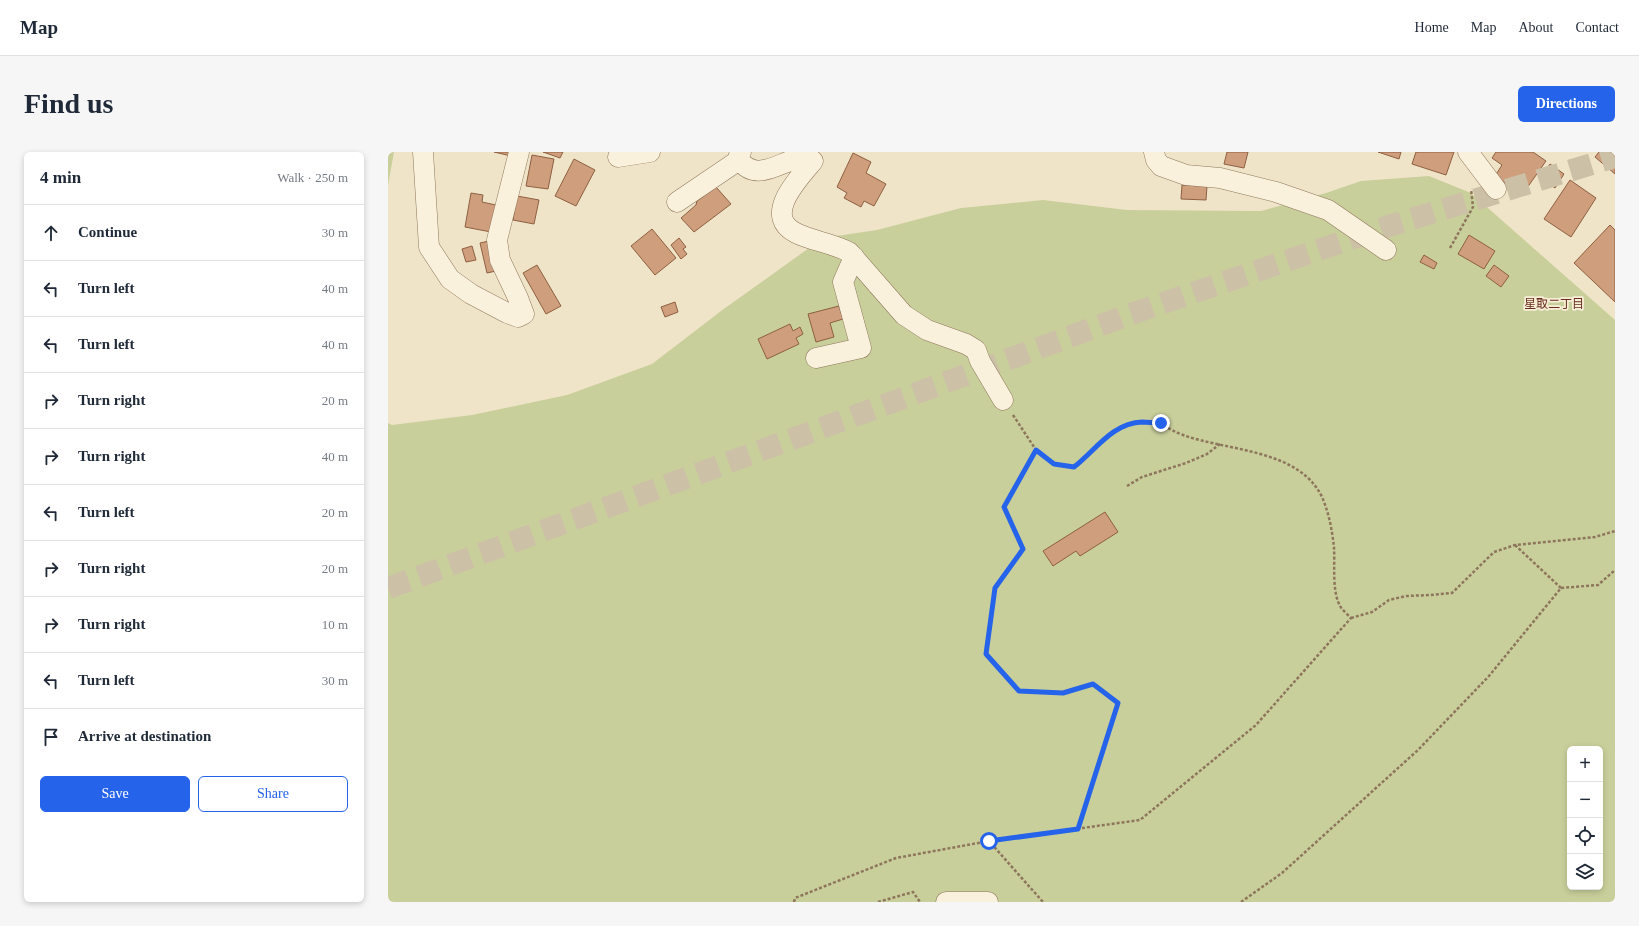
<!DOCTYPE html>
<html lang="en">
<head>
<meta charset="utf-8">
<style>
  :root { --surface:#fff; --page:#f6f6f7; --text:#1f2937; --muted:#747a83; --line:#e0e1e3; --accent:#2563eb }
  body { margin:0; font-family:"Times New Roman","Noto Sans JP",serif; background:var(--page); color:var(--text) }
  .controls { position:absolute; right:12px; bottom:12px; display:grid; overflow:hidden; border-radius:6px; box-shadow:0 2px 6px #0003 }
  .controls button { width:36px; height:36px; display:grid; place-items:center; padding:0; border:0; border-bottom:1px solid var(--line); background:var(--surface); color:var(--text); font:20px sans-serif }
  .stop { position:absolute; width:12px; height:12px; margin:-9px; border:3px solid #2563eb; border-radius:50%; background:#fff }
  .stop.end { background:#2563eb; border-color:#fff; box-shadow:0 1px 4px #0008 }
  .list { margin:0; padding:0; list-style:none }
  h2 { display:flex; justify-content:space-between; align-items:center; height:52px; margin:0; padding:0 16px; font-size:17px }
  h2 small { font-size:13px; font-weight:400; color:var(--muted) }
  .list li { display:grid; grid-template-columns:26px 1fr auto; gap:12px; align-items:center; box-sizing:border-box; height:56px; padding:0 16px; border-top:1px solid var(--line) }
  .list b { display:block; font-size:15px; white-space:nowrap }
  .list em { font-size:13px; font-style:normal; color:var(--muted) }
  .actions { display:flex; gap:8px; padding:12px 16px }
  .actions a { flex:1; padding:9px 0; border:1px solid var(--accent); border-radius:6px; text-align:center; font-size:14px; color:var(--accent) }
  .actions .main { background:var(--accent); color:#fff }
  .icon { flex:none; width:22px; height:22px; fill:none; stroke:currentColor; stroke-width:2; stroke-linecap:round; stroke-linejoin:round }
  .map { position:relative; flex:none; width:1227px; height:750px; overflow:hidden; border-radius:6px }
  header { display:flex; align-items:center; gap:24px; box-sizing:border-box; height:56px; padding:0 20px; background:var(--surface); border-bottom:1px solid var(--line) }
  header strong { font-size:19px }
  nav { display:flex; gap:22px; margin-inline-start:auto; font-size:14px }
  .intro { display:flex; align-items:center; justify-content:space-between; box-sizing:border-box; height:96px; padding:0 24px }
  h1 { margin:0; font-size:28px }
  .button { padding:10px 18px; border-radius:6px; background:var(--accent); color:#fff; font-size:14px; font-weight:700 }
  main { display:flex; gap:24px; padding:0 24px }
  aside { flex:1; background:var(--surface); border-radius:6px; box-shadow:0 2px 6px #0003 }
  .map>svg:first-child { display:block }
</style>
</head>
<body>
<header>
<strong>Map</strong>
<nav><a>Home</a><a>Map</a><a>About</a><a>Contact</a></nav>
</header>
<div class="intro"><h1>Find us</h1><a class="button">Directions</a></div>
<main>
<aside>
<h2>4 min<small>Walk · 250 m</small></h2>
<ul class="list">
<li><svg class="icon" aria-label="ahead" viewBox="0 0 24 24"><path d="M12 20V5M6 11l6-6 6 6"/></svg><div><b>Continue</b></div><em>30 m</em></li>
<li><svg class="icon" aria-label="left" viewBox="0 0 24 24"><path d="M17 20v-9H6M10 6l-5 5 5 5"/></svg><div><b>Turn left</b></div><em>40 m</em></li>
<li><svg class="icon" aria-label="left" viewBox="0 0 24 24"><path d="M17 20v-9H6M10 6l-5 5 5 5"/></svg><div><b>Turn left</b></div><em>40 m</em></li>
<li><svg class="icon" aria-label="right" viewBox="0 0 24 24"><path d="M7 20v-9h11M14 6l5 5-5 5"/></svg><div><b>Turn right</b></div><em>20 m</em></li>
<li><svg class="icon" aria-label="right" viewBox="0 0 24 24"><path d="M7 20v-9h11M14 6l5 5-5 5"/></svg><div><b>Turn right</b></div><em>40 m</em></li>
<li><svg class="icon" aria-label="left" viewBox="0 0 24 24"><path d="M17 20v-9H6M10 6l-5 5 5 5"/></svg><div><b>Turn left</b></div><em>20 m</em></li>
<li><svg class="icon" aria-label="right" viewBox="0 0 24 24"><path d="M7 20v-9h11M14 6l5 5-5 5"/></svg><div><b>Turn right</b></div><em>20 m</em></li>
<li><svg class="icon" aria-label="right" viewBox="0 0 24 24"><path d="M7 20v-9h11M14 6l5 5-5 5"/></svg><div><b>Turn right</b></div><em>10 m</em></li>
<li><svg class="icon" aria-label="left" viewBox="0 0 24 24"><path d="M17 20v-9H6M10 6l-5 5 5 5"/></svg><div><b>Turn left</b></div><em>30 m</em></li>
<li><svg class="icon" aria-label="arrive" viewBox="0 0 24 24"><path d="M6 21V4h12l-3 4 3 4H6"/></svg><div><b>Arrive at destination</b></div></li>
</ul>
<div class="actions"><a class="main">Save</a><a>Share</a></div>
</aside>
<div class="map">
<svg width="1227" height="750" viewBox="0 0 1227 750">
  <rect width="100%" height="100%" fill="#f0e4c8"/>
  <g fill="#c9cf9b" fill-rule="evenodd">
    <path d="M 0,0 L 6,0 L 0,33 Z"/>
    <path d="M 1041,24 L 1083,41 L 1227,168 L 1227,750 L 0,750 L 0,271 L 4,273 L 84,263 L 179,243 L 264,212 L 333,159 L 435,86 L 489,78 L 573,56 L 655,48 L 739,58 L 873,59 L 938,41 L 973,29 ZM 1182,597 L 1212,597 L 1212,735 L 1182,735 Z"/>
  </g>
  <g fill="#cf9f7d" stroke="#8d5f41">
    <path d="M 106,0 L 123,0 L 123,4 Z"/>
    <path d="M 155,0 L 175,0 L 172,6 Z"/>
    <path d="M 839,0 L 860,0 L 856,16 L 836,12 Z"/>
    <path d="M 990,0 L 1013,0 L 1011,7 Z"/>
    <path d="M 1028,0 L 1066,0 L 1058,23 L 1024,12 Z"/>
    <path d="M 1108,0 L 1145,0 L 1158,9 L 1134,43 L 1107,24 L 1114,13 L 1104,6 Z"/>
    <path d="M 1211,0 L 1227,0 L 1227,22 L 1207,5 Z"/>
    <path d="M 465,1 L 483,10 L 478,21 L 498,32 L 486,54 L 476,49 L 473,55 L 456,46 L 459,41 L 449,35 Z"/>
    <path d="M 144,3 L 166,7 L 160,37 L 138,34 Z"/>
    <path d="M 186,7 L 207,18 L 188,54 L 167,44 Z"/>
    <path d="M 1162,12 L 1176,22 L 1167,36 L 1153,26 Z"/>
    <path d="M 1182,28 L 1208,46 L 1183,85 L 1156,67 Z"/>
    <path d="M 794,33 L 819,34 L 818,48 L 793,47 Z"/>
    <path d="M 328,35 L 343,52 L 306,80 L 293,66 L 308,53 L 309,49 Z"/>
    <path d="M 83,41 L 95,43 L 94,50 L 108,53 L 103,80 L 77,75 Z"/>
    <path d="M 129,44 L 151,48 L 146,72 L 125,68 Z"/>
    <path d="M 1222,73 L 1227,78 L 1227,150 L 1186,111 Z"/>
    <path d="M 264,77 L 288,106 L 267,123 L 243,94 Z"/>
    <path d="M 1081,83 L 1107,99 L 1096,117 L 1070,102 Z"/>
    <path d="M 291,86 L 298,95 L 295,97 L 299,102 L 293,107 L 283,93 Z"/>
    <path d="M 101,89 L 108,119 L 99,121 L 92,91 Z"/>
    <path d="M 84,94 L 88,108 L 78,110 L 74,97 Z"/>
    <path d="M 1036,103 L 1049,111 L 1046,117 L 1032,110 Z"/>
    <path d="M 149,113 L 173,154 L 158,162 L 135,121 Z"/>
    <path d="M 1106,113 L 1121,124 L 1113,135 L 1098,124 Z"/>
    <path d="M 287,150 L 290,160 L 277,165 L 273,155 Z"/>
    <path d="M 451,154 L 455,167 L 442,171 L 446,185 L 428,190 L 420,162 Z"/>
    <path d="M 402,172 L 405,179 L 412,175 L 415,182 L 408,186 L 411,192 L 379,207 L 370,187 Z"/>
    <path d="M 717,360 L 730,380 L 692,404 L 688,399 L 665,414 L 655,399 Z"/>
  </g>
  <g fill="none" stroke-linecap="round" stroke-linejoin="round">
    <path stroke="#ccc0a6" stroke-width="22" stroke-dasharray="22 11" stroke-linecap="butt" d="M 0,436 L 743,162 L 1007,72 L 1227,5"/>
    <defs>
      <g id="street">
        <path d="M 35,0 L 41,95 L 62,127 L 83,142 L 119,161 L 130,165 L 136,162 L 130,146 L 112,108 L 109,88 L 131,0"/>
        <path d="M 353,0 L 351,3 L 351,8 C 371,34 397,4 420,5 L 425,9 C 410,27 374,64 408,81 C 424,89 444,91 461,100 L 516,163 L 539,178 L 578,192 L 588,198 L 592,209 L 615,248"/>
        <path d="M 766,0 L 768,8 L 773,14 L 798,23 L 832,26 L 888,40 L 940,58 L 998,98"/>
        <path d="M 1080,0 L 1108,37"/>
        <path d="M 230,5 L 262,0"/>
        <path d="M 289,50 L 351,8"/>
        <path d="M 428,206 L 473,196 L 455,130 L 466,105"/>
        <path d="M 558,750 L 600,750"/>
      </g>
    </defs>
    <use href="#street" stroke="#8d765c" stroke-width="21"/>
    <g stroke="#8d765c" stroke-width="2.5" stroke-dasharray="3 2" stroke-linecap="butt">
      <path d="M 1062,96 L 1085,55 L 1083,37"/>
      <path d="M 625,263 L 648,298 L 666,311 L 686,315 C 707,298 723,273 753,270 C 771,268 779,277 795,283 C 839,299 911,297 934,345 C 941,361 944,378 946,395 C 947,413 944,436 951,452 C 953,457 959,462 963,466 L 868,573 L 752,668 L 601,689 L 655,750"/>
      <path d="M 648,298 L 616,355 L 635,397 L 607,436 L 598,502 L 631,539 L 675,541 L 705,532 L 730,551 L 690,677"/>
      <path d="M 739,334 L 754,325 L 798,311 L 819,302 L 832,292"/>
      <path d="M 1127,393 L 1173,436"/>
      <path d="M 963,466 L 984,460 L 1001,448 L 1018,444 L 1042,443 L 1064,441 L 1106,400 L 1127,393 L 1207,385 L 1227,379"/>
      <path d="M 406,750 L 407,746 L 508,706 L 601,689"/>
      <path d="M 490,750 L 525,740 L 532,750"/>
      <path d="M 853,750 L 894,721 L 1030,598 L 1101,524 L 1173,436 L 1210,433 L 1227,418"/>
    </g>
    <use href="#street" stroke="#faf1dc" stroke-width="20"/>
  </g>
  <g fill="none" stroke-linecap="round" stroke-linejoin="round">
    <path stroke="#2563eb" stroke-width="5" d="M 601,689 L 690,677 L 730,551 L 705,532 L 675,541 L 631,539 L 598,502 L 607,436 L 635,397 L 616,355 L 648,298 L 666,312 L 686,315 C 707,299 724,271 754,270 C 760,270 766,271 773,271"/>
  </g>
  <g text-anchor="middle" stroke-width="3.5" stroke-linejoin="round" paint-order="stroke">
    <g font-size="12" fill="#6b2e1e" stroke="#f7eed8">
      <text x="1166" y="156">星取二丁目</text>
    </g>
  </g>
</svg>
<div class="controls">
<button>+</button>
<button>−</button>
<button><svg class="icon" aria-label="locate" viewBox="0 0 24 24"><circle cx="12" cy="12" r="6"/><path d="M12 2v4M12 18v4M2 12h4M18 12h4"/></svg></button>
<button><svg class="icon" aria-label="layers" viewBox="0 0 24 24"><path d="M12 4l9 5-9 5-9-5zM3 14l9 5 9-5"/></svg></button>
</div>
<div class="stop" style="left:601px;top:689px"></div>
<div class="stop end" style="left:773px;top:271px"></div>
</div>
</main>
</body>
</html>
